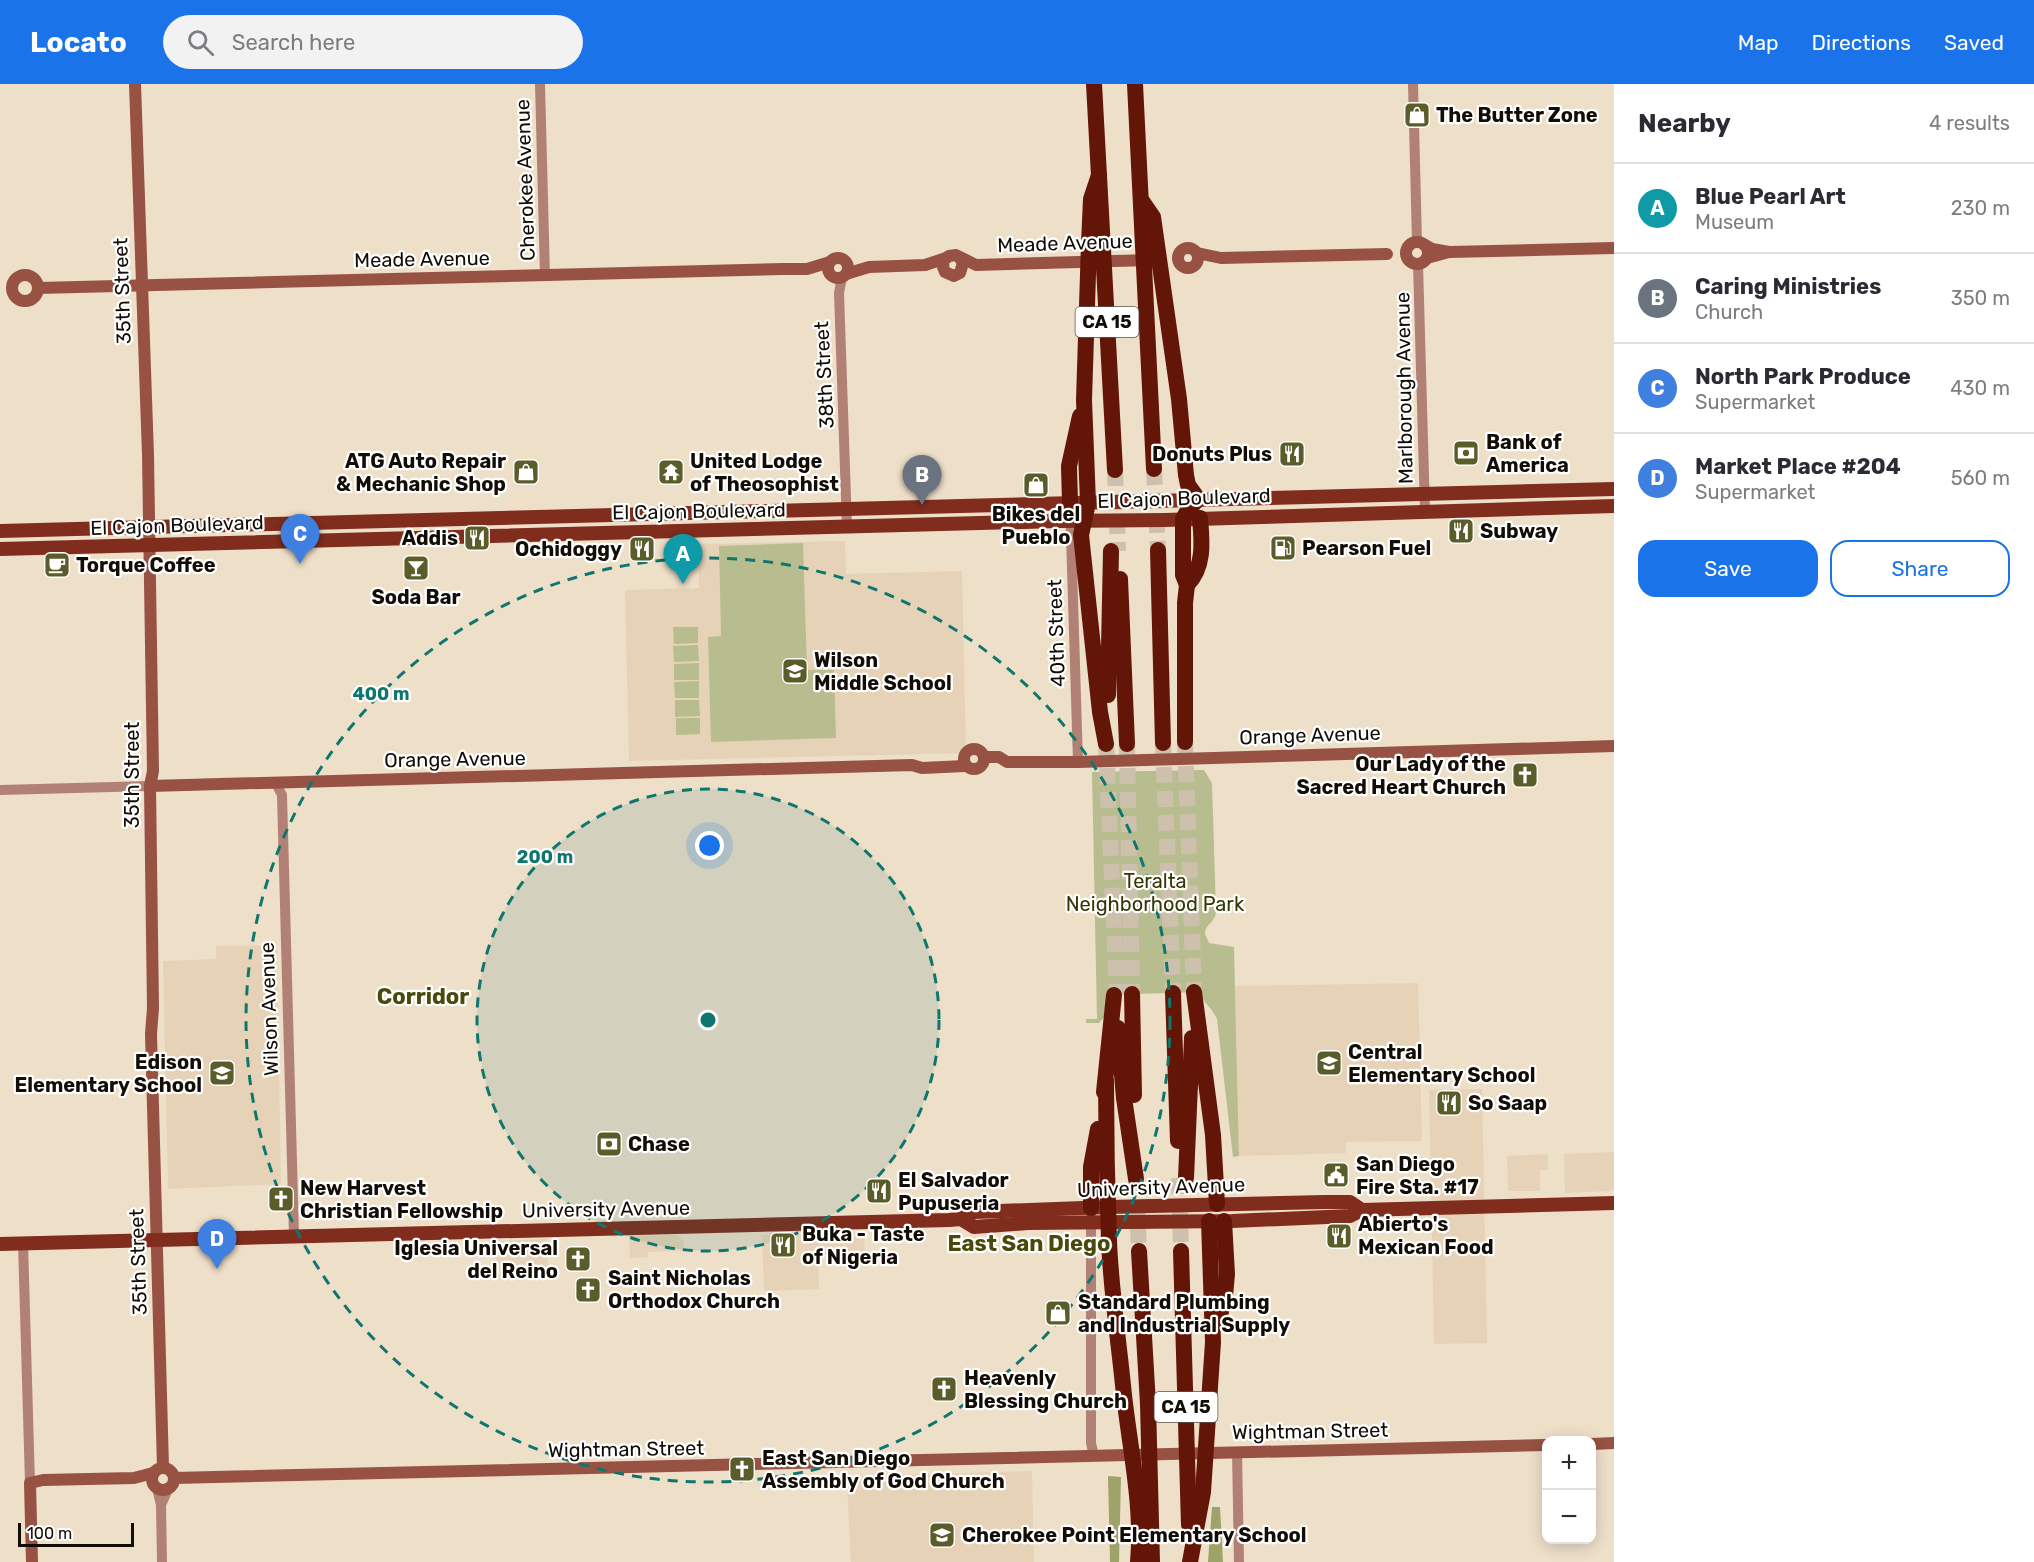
<!DOCTYPE html>
<html lang="en">
<head>
<meta charset="utf-8">
<style>
  :root { --surface:#fff; --page:#f2f2f3; --text:#2b2b33; --muted:#7c7c81; --line:#e1e1e2; --accent:#1a73e8 }
  body { margin:0; font-family:Rubik,sans-serif; background:var(--page); color:var(--text) }
  .controls { position:absolute; right:18px; bottom:18px; display:grid; overflow:hidden; border-radius:12px; box-shadow:0 3px 15px #0003 }
  .controls button { width:54px; height:54px; display:grid; place-items:center; padding:0; border:0; border-bottom:2px solid var(--line); background:var(--surface); color:var(--text); font:30px sans-serif }
  .scale { position:absolute; left:18px; bottom:15px; width:116px; box-sizing:border-box; padding-left:6px; border:3px solid #120d06; border-top:0; font-size:16px; line-height:21px; white-space:nowrap; color:#120d06; -webkit-text-stroke:4px #fff; paint-order:stroke }
  .you { position:absolute; left:710px; top:762px; width:21px; height:21px; margin:-15px; border:4px solid #fff; border-radius:50%; background:#1a73e8; box-shadow:0 0 0 9px #1a73e833 }
  .badge { display:grid; place-items:center; width:39px; height:39px; border-radius:50%; background:var(--accent); color:#fff; font-size:20px; font-weight:700 }
  .pin { position:absolute; translate:-50% -50px; filter:drop-shadow(0 2px 3px #0008) }
  .pin::after { content:''; position:absolute; top:32px; width:21px; height:18px; background:inherit; clip-path:polygon(0 0,100% 0,50% 100%) }
  .list { margin:0; padding:0; list-style:none }
  h2 { display:flex; justify-content:space-between; align-items:center; height:78px; margin:0; padding:0 24px; font-size:26px }
  h2 small { font-size:20px; font-weight:400; color:var(--muted) }
  .list li { display:grid; grid-template-columns:39px 1fr auto; gap:18px; align-items:center; box-sizing:border-box; height:90px; padding:0 24px; border-top:2px solid var(--line) }
  .list b { display:block; font-size:22px; white-space:nowrap }
  .list p { margin:0; font-size:20px; white-space:nowrap; color:var(--muted) }
  .list em { font-size:20px; font-style:normal; color:var(--muted) }
  .actions { display:flex; gap:12px; padding:18px 24px }
  .actions a { flex:1; padding:14px 0; border:2px solid var(--accent); border-radius:18px; text-align:center; font-size:21px; color:var(--accent) }
  .actions .main { background:var(--accent); color:#fff }
  .icon { flex:none; width:33px; height:33px; fill:none; stroke:currentColor; stroke-width:2; stroke-linecap:round; stroke-linejoin:round }
  .map { position:relative; flex:none; width:1614px; height:1478px; overflow:hidden }
  header { display:flex; align-items:center; gap:36px; box-sizing:border-box; height:84px; padding:0 30px; background:var(--accent); color:#fff }
  header strong { font-size:28px }
  nav { display:flex; gap:33px; margin-inline-start:auto; font-size:21px }
  .search { width:420px; height:54px; background:var(--page); display:flex; align-items:center; gap:15px; box-sizing:border-box; padding:0 21px; border-radius:33px; color:var(--muted); font-size:22px }
  main { display:flex }
  aside { flex:1; background:var(--surface) }
  .map>svg:first-child { display:block }
</style>
</head>
<body>
<header>
<strong>Locato</strong>
<div class="search"><svg class="icon" aria-label="search" viewBox="0 0 24 24"><circle cx="10" cy="10" r="6"/><path d="M15 15l6 6"/></svg>Search here</div>
<nav><a>Map</a><a>Directions</a><a>Saved</a></nav>
</header>
<main>
<div class="map">
<svg width="1614" height="1478" viewBox="0 0 1614 1478">
  <rect width="100%" height="100%" fill="#eedfc9"/>
  <g fill="#e6d3b7">
    <path d="M 845,457 L 846,490 L 962,487 L 966,669 L 629,677 L 625,506 L 699,504 L 698,460 Z"/>
    <path d="M 277,861 L 281,1100 L 168,1105 L 163,877 L 216,875 L 216,862 Z"/>
    <path d="M 1418,899 L 1422,1057 L 1346,1058 L 1346,1069 L 1239,1072 L 1235,902 Z"/>
    <path d="M 1482,1005 L 1487,1259 L 1434,1260 L 1429,1006 Z"/>
    <path d="M 1614,1068 L 1614,1105 L 1612,1107 L 1565,1109 L 1564,1070 Z"/>
    <path d="M 1548,1070 L 1548,1086 L 1540,1086 L 1540,1107 L 1508,1107 L 1507,1072 Z"/>
    <path d="M 864,1148 L 865,1169 L 818,1171 L 819,1205 L 764,1207 L 762,1151 Z"/>
    <path d="M 677,1151 L 683,1156 L 684,1167 L 648,1168 L 648,1173 L 630,1174 L 629,1152 Z"/>
    <path d="M 547,1155 L 548,1194 L 496,1196 L 495,1157 Z"/>
    <path d="M 1032,1387 L 1034,1478 L 851,1478 L 847,1400 L 850,1392 Z"/>
  </g>
  <g fill="#b8bd90">
    <path d="M 803,459 L 807,586 L 834,586 L 836,654 L 711,658 L 708,553 L 721,552 L 719,462 Z"/>
    <path d="M 673,543 L 698,543 L 698,559 L 674,560 Z"/>
    <path d="M 698,561 L 699,577 L 674,578 L 673,562 Z"/>
    <path d="M 699,579 L 699,596 L 674,596 L 674,580 Z"/>
    <path d="M 699,597 L 699,614 L 675,614 L 674,598 Z"/>
    <path d="M 675,616 L 699,616 L 700,632 L 675,633 Z"/>
    <path d="M 676,634 L 700,634 L 700,650 L 676,651 Z"/>
    <path d="M 1204,686 L 1212,699 L 1216,827 C 1216,838 1205,840 1205,850 L 1209,859 L 1234,863 L 1239,1072 L 1233,1073 L 1217,935 C 1212,924 1204,920 1200,908 L 1107,911 L 1104,933 L 1099,939 L 1086,939 L 1086,935 L 1097,935 L 1092,688 Z"/>
  </g>
  <g fill="#9ea469">
    <path d="M 1108,1392 L 1121,1393 L 1119,1478 L 1110,1478 Z"/>
    <path d="M 1212,1423 L 1220,1423 L 1223,1478 L 1208,1478 Z"/>
  </g>
  <g fill="none" stroke-linecap="round" stroke-linejoin="round">
    <g stroke="#cdc0ac" stroke-width="16" stroke-dasharray="16 8" stroke-linecap="butt">
      <path d="M 1154,385 L 1158,466"/>
      <path d="M 1115,386 L 1118,467"/>
      <path d="M 1185,658 L 1194,908"/>
      <path d="M 1163,659 L 1173,909"/>
      <path d="M 1106,660 L 1117,910"/>
      <path d="M 1127,660 L 1132,910"/>
      <path d="M 1179,1094 L 1181,1167"/>
      <path d="M 1136,1095 L 1139,1167"/>
    </g>
    <g stroke="#b28176" stroke-width="10">
      <path d="M 540,0 L 545,192"/>
      <path d="M 1413,0 L 1417,158"/>
      <path d="M 1418,180 L 1425,427"/>
      <path d="M 842,193 L 839,209 L 847,443"/>
      <path d="M 1070,419 L 1078,678"/>
      <path d="M 275,698 L 282,711 L 294,1152"/>
      <path d="M 0,706 L 150,702"/>
      <path d="M 1091,1133 L 1091,1359 L 1094,1372"/>
      <path d="M 23,1159 L 30,1399"/>
      <path d="M 1237,1368 L 1239,1478"/>
      <path d="M 157,1404 L 161,1421 L 162,1478"/>
      <path d="M 161,1421 L 168,1405"/>
    </g>
    <g stroke="#975243" stroke-width="12">
      <path d="M 135,0 L 148,371 L 153,687 L 150,702 L 153,924 L 151,950 L 163,1383"/>
      <circle cx="1417" cy="169" r="11"/>
      <path d="M 1425,161 L 1432,165 L 1449,168 L 1427,174"/>
      <circle cx="1188" cy="174" r="10"/>
      <path d="M 1449,168 L 1614,164"/>
      <path d="M 1197,169 L 1221,174 L 1387,170"/>
      <path d="M 959,173 L 963,179 L 960,189 L 954,192 L 945,188 L 943,183 L 944,176 L 949,172 L 956,171 L 976,181 L 1150,176"/>
      <circle cx="838" cy="184" r="10"/>
      <path d="M 846,190 L 869,183 L 925,181 L 946,174"/>
      <circle cx="25" cy="204" r="13"/>
      <path d="M 38,204 L 782,185 L 807,185 L 830,178"/>
      <circle cx="974" cy="675" r="10"/>
      <path d="M 984,673 L 999,673 L 1007,678 L 1078,678 L 1614,662"/>
      <path d="M 150,702 L 912,681 L 922,684 L 965,682"/>
      <path d="M 1592,1360 L 1614,1359"/>
      <circle cx="163" cy="1395" r="11"/>
      <path d="M 174,1394 L 1546,1361"/>
      <path d="M 32,1478 L 30,1399 L 43,1396 L 134,1394 L 153,1389"/>
    </g>
    <g stroke="#812d1d" stroke-width="14">
      <path d="M 0,447 L 1614,405"/>
      <path d="M 0,465 L 1059,437 L 1165,436 L 1614,422"/>
      <path d="M 961,1135 L 974,1143 L 1028,1139 L 1232,1137 L 1350,1132 L 1362,1126 L 1614,1119"/>
      <path d="M 0,1160 L 949,1136 L 961,1135 L 974,1128 L 1109,1123 L 1325,1118 L 1350,1118 L 1362,1126"/>
    </g>
    <g stroke="#631607" stroke-width="16">
      <path d="M 1094,0 L 1115,386"/>
      <path d="M 1135,0 L 1154,385"/>
      <path d="M 1099,91 L 1091,115 L 1089,159 L 1084,316 L 1088,419 L 1081,451 L 1100,628 L 1106,660"/>
      <path d="M 1142,117 L 1153,133 L 1179,315 L 1186,391 L 1188,401 L 1198,415 L 1188,426 L 1183,435 L 1183,491 L 1187,501 L 1185,519 L 1185,658"/>
      <path d="M 1070,419 L 1069,382 L 1080,332"/>
      <path d="M 1158,466 L 1163,659"/>
      <path d="M 1120,495 L 1127,660"/>
      <path d="M 1187,501 C 1205,483 1202,457 1200,434"/>
      <path d="M 1108,611 L 1111,467"/>
      <path d="M 1194,908 L 1213,1051 L 1217,1120"/>
      <path d="M 1173,909 L 1178,1057"/>
      <path d="M 1132,910 L 1134,1011"/>
      <path d="M 1118,944 L 1124,1014 L 1136,1095"/>
      <path d="M 1106,997 C 1106,1051 1107,1104 1109,1157 C 1111,1208 1119,1259 1124,1311 C 1130,1365 1143,1423 1138,1478"/>
      <path d="M 1104,1008 L 1114,911"/>
      <path d="M 1186,1094 L 1192,954"/>
      <path d="M 1091,1124 L 1091,1083 L 1098,1045"/>
      <path d="M 1139,1167 L 1148,1320 L 1152,1478"/>
      <path d="M 1181,1167 L 1189,1441"/>
      <path d="M 1218,1239 L 1225,1212 L 1227,1190 L 1224,1137"/>
      <path d="M 1190,1478 L 1203,1408 L 1213,1258 L 1209,1137"/>
    </g>
  </g>
  <circle cx="708" cy="936" r="231" fill="#0f766e" fill-opacity=".12"/>
  <g fill="none" stroke="#0f766e" stroke-width="3" stroke-dasharray="10 8">
    <circle cx="708" cy="936" r="231"/>
    <circle cx="708" cy="936" r="462"/>
  </g>
  <defs>
    <symbol id="shop-square" viewBox="-11 -11 22 22"><rect x="-9" y="-9" width="18" height="18" rx="4" fill="#5a5c29" stroke="#fff"/><path d="M-5-2.5h2.3a2.7 3.5 0 0 1 5.4 0H5L5.5 6h-11ZM-1.5-2.5h3a1.5 2.3 0 0 0-3 0Z" fill="#fff"/></symbol>
    <symbol id="bank-square" viewBox="-11 -11 22 22"><rect x="-9" y="-9" width="18" height="18" rx="4" fill="#5a5c29" stroke="#fff"/><path d="M-6-4H6V4H-6ZM0-2.3a2.3 2.3 0 1 0 0 4.6a2.3 2.3 0 1 0 0-4.6Z" fill="#fff"/></symbol>
    <symbol id="restaurant-square" viewBox="-11 -11 22 22"><rect x="-9" y="-9" width="18" height="18" rx="4" fill="#5a5c29" stroke="#fff"/><path d="M-5-6h1v4h1v-4h1v4h1v-4h1v5L-1.5 .5V6h-2V.5L-5-1ZM5-6V6H3V1.5H1.5Q1.5-4 5-6Z" fill="#fff"/></symbol>
    <symbol id="temple-square" viewBox="-11 -11 22 22"><rect x="-9" y="-9" width="18" height="18" rx="4" fill="#5a5c29" stroke="#fff"/><path d="M0-6L5-2H3V0L6.5 2.5H4V6H1.5V3h-3V6H-4V2.5H-6.5L-3 0V-2H-5Z" fill="#fff"/></symbol>
    <symbol id="fuel-square" viewBox="-11 -11 22 22"><rect x="-9" y="-9" width="18" height="18" rx="4" fill="#5a5c29" stroke="#fff"/><path d="M-5.5-6h7V0h2V4h1.3V-2.5L3-4.5l.8-.8L6-3V5H2.5V1h-1V6h-7ZM-4.2-4.7v3.2H.2V-4.7Z" fill="#fff"/></symbol>
    <symbol id="cafe-square" viewBox="-11 -11 22 22"><rect x="-9" y="-9" width="18" height="18" rx="4" fill="#5a5c29" stroke="#fff"/><path d="M-5.5-4.5H6V0H3Q3 3.5 0 3.5H-2.5Q-5.5 3.5-5.5 0ZM3-3.2v2h1.7v-2ZM-6 4.5H4V6H-6Z" fill="#fff"/></symbol>
    <symbol id="bar-square" viewBox="-11 -11 22 22"><rect x="-9" y="-9" width="18" height="18" rx="4" fill="#5a5c29" stroke="#fff"/><path d="M-6-5H6L.8 .8V4.5H3.5V6h-7V4.5H-.8V.8Z" fill="#fff"/></symbol>
    <symbol id="school-square" viewBox="-11 -11 22 22"><rect x="-9" y="-9" width="18" height="18" rx="4" fill="#5a5c29" stroke="#fff"/><path d="M0-5L7-2L0 1L-7-2ZM-4 1L0 2.5L4 1V4Q0 6-4 4Z" fill="#fff"/></symbol>
    <symbol id="church-square" viewBox="-11 -11 22 22"><rect x="-9" y="-9" width="18" height="18" rx="4" fill="#5a5c29" stroke="#fff"/><path d="M-1.2-6h2.4v3.5h3.3v2.4h-3.3V6h-2.4V-.1h-3.3v-2.4h3.3Z" fill="#fff"/></symbol>
    <symbol id="civic-square" viewBox="-11 -11 22 22"><rect x="-9" y="-9" width="18" height="18" rx="4" fill="#5a5c29" stroke="#fff"/><path d="M-.6-6.5H3V-4.5H.6V-3L4-1V1h2V6H-6V1h2V-1L-.6-3ZM-1.2 2.5V6h2.4V2.5Z" fill="#fff"/></symbol>
  </defs>
  <g fill-rule="evenodd">
    <use href="#shop-square" x="1402" y="16" width="30" height="30"/>
    <use href="#bank-square" x="1451" y="354" width="30" height="30"/>
    <use href="#restaurant-square" x="1277" y="355" width="30" height="30"/>
    <use href="#shop-square" x="511" y="373" width="30" height="30"/>
    <use href="#temple-square" x="656" y="373" width="30" height="30"/>
    <use href="#shop-square" x="1021" y="386" width="30" height="30"/>
    <use href="#restaurant-square" x="1446" y="432" width="30" height="30"/>
    <use href="#restaurant-square" x="462" y="439" width="30" height="30"/>
    <use href="#fuel-square" x="1268" y="449" width="30" height="30"/>
    <use href="#restaurant-square" x="627" y="450" width="30" height="30"/>
    <use href="#cafe-square" x="42" y="466" width="30" height="30"/>
    <use href="#bar-square" x="401" y="469" width="30" height="30"/>
    <use href="#school-square" x="780" y="572" width="30" height="30"/>
    <use href="#church-square" x="1510" y="676" width="30" height="30"/>
    <use href="#school-square" x="1314" y="964" width="30" height="30"/>
    <use href="#school-square" x="207" y="974" width="30" height="30"/>
    <use href="#restaurant-square" x="1434" y="1004" width="30" height="30"/>
    <use href="#bank-square" x="594" y="1045" width="30" height="30"/>
    <use href="#civic-square" x="1321" y="1076" width="30" height="30"/>
    <use href="#restaurant-square" x="864" y="1092" width="30" height="30"/>
    <use href="#church-square" x="266" y="1100" width="30" height="30"/>
    <use href="#restaurant-square" x="1324" y="1137" width="30" height="30"/>
    <use href="#restaurant-square" x="768" y="1146" width="30" height="30"/>
    <use href="#church-square" x="563" y="1160" width="30" height="30"/>
    <use href="#church-square" x="573" y="1191" width="30" height="30"/>
    <use href="#shop-square" x="1043" y="1214" width="30" height="30"/>
    <use href="#church-square" x="929" y="1290" width="30" height="30"/>
    <use href="#church-square" x="727" y="1370" width="30" height="30"/>
    <use href="#school-square" x="927" y="1436" width="30" height="30"/>
  </g>
  <g text-anchor="middle" stroke-width="4.5" stroke-linejoin="round" paint-order="stroke">
    <g fill="#fff" stroke="#595651" stroke-width="1.5">
      <rect x="1075.5" y="223" width="63" height="30" rx="4.5"/>
      <rect x="1154.5" y="1308" width="63" height="30" rx="4.5"/>
    </g>
    <g font-size="18" font-weight="bold" fill="#120d06">
      <text x="1107" y="244">CA 15</text>
      <text x="1186" y="1329">CA 15</text>
    </g>
    <g font-size="20" font-weight="bold" fill="#120d06" stroke="#fff" text-anchor="start">
      <text x="1436" y="38">The Butter Zone</text>
      <text x="1486" y="365">Bank of<tspan x="1486" dy="23">America</tspan></text>
      <text x="1272" y="377" text-anchor="end">Donuts Plus</text>
      <text x="506" y="384" text-anchor="end">ATG Auto Repair<tspan x="506" dy="23">&amp; Mechanic Shop</tspan></text>
      <text x="690" y="384">United Lodge<tspan x="690" dy="23">of Theosophist</tspan></text>
      <text x="1036" y="437" text-anchor="middle">Bikes del<tspan x="1036" dy="23">Pueblo</tspan></text>
      <text x="1480" y="454">Subway</text>
      <text x="458" y="461" text-anchor="end">Addis</text>
      <text x="1302" y="471">Pearson Fuel</text>
      <text x="622" y="472" text-anchor="end">Ochidoggy</text>
      <text x="76" y="488">Torque Coffee</text>
      <text x="416" y="520" text-anchor="middle">Soda Bar</text>
      <text x="814" y="583">Wilson<tspan x="814" dy="23">Middle School</tspan></text>
      <text x="1506" y="687" text-anchor="end">Our Lady of the<tspan x="1506" dy="23">Sacred Heart Church</tspan></text>
      <text x="1348" y="975">Central<tspan x="1348" dy="23">Elementary School</tspan></text>
      <text x="202" y="985" text-anchor="end">Edison<tspan x="202" dy="23">Elementary School</tspan></text>
      <text x="1468" y="1026">So Saap</text>
      <text x="628" y="1067">Chase</text>
      <text x="1356" y="1087">San Diego<tspan x="1356" dy="23">Fire Sta. #17</tspan></text>
      <text x="898" y="1103">El Salvador<tspan x="898" dy="23">Pupuseria</tspan></text>
      <text x="300" y="1111">New Harvest<tspan x="300" dy="23">Christian Fellowship</tspan></text>
      <text x="1358" y="1147">Abierto's<tspan x="1358" dy="23">Mexican Food</tspan></text>
      <text x="802" y="1157">Buka - Taste<tspan x="802" dy="23">of Nigeria</tspan></text>
      <text x="558" y="1171" text-anchor="end">Iglesia Universal<tspan x="558" dy="23">del Reino</tspan></text>
      <text x="608" y="1201">Saint Nicholas<tspan x="608" dy="23">Orthodox Church</tspan></text>
      <text x="1078" y="1225">Standard Plumbing<tspan x="1078" dy="23">and Industrial Supply</tspan></text>
      <text x="964" y="1301">Heavenly<tspan x="964" dy="23">Blessing Church</tspan></text>
      <text x="762" y="1381">East San Diego<tspan x="762" dy="23">Assembly of God Church</tspan></text>
      <text x="962" y="1458">Cherokee Point Elementary School</text>
    </g>
    <g font-size="20" fill="#120d06" stroke="#fff">
      <text transform="translate(525 96) rotate(-92)" y="7">Cherokee Avenue</text>
      <text transform="translate(1065 159) rotate(-2)" y="7">Meade Avenue</text>
      <text transform="translate(422 175) rotate(-1)" y="7">Meade Avenue</text>
      <text transform="translate(122 207) rotate(-92)" y="7">35th Street</text>
      <text transform="translate(824 291) rotate(-93)" y="7">38th Street</text>
      <text transform="translate(1404 304) rotate(-91)" y="7">Marlborough Avenue</text>
      <text transform="translate(1184 414) rotate(-2)" y="7">El Cajon Boulevard</text>
      <text transform="translate(699 427) rotate(-1)" y="7">El Cajon Boulevard</text>
      <text transform="translate(177 441) rotate(-2)" y="7">El Cajon Boulevard</text>
      <text transform="translate(1056 549) rotate(-92)" y="7">40th Street</text>
      <text transform="translate(1310 651) rotate(-2)" y="7">Orange Avenue</text>
      <text transform="translate(455 675) rotate(-1)" y="7">Orange Avenue</text>
      <text transform="translate(132 691) rotate(-90)" y="7">35th Street</text>
      <text transform="translate(269 925) rotate(-92)" y="7">Wilson Avenue</text>
      <text transform="translate(1161 1103) rotate(-2)" y="7">University Avenue</text>
      <text transform="translate(606 1125) rotate(-1)" y="7">University Avenue</text>
      <text transform="translate(138 1178) rotate(-92)" y="7">35th Street</text>
      <text transform="translate(1310 1347) rotate(-1)" y="7">Wightman Street</text>
      <text transform="translate(626 1365) rotate(-1)" y="7">Wightman Street</text>
    </g>
    <g font-size="20" fill="#333605" stroke="#fff">
      <text x="1155" y="804">Teralta<tspan x="1155" dy="23">Neighborhood Park</tspan></text>
    </g>
    <g font-size="22" font-weight="bold" fill="#48490b" stroke="#fff">
      <text x="423" y="920">Corridor</text>
      <text x="1029" y="1167">East San Diego</text>
    </g>
  </g>
  <circle cx="708" cy="936" r="9" fill="#0f766e" stroke="#fff" stroke-width="3"/>
  <g font-size="18" text-anchor="middle" font-weight="bold" fill="#0f766e" stroke="#fff" stroke-width="4.5" stroke-linejoin="round" paint-order="stroke">
    <text x="381" y="616">400 m</text>
    <text x="545" y="779">200 m</text>
  </g>
</svg>
<div class="controls">
<button>+</button>
<button>−</button>
</div>
<div class="scale">100 m</div>
<div class="you"></div>
<div class="pin badge" style="left:683px;top:500px;background:#0f9aa8">A</div>
<div class="pin badge" style="left:922px;top:421px;background:#6b7280">B</div>
<div class="pin badge" style="left:300px;top:480px;background:#3f7fe0">C</div>
<div class="pin badge" style="left:217px;top:1185px;background:#3f7fe0">D</div>
</div>
<aside>
<h2>Nearby<small>4 results</small></h2>
<ul class="list">
<li><span class="badge" style="background:#0f9aa8">A</span><div><b>Blue Pearl Art</b><p>Museum</p></div><em>230 m</em></li>
<li><span class="badge" style="background:#6b7280">B</span><div><b>Caring Ministries</b><p>Church</p></div><em>350 m</em></li>
<li><span class="badge" style="background:#3f7fe0">C</span><div><b>North Park Produce</b><p>Supermarket</p></div><em>430 m</em></li>
<li><span class="badge" style="background:#3f7fe0">D</span><div><b>Market Place #204</b><p>Supermarket</p></div><em>560 m</em></li>
</ul>
<div class="actions"><a class="main">Save</a><a>Share</a></div>
</aside>
</main>
</body>
</html>
